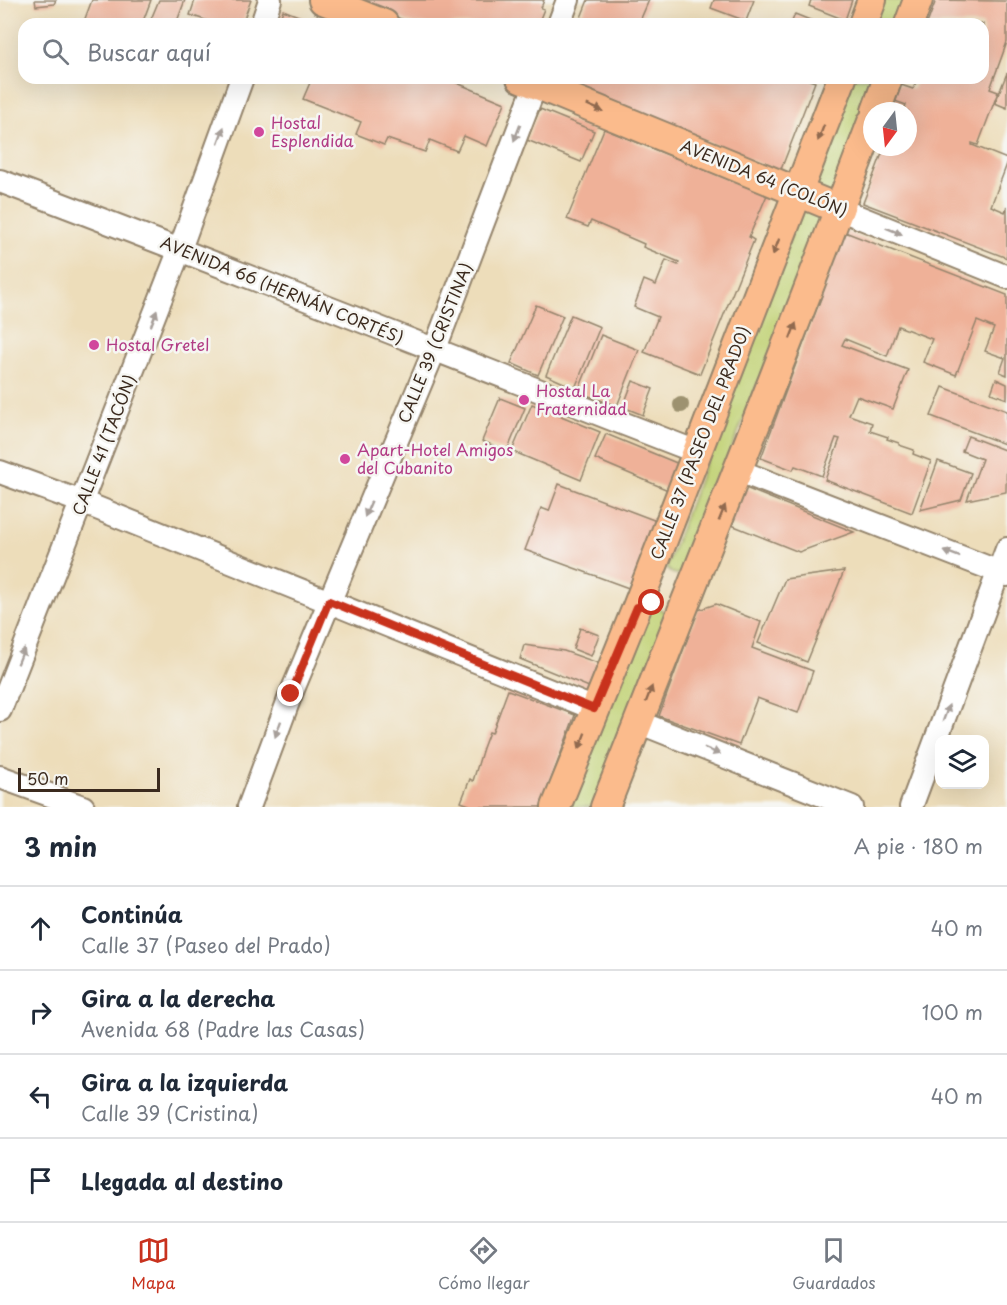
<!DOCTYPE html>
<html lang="es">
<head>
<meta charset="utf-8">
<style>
  :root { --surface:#fff; --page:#f2f2f3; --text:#1f2937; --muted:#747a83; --line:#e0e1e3; --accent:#c8321e }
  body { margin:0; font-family:"Playpen Sans",sans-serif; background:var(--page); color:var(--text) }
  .controls { position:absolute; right:18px; bottom:18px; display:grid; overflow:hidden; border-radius:12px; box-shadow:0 6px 24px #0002 }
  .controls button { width:54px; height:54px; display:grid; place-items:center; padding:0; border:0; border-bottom:2px solid var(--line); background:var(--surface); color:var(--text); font:30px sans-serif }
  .compass { position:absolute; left:863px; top:102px; width:54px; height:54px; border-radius:50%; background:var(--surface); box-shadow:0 6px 24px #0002; rotate:195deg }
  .scale { position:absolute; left:18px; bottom:15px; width:142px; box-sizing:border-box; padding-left:6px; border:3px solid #3b2a1e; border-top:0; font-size:16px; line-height:21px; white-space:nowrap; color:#3b2a1e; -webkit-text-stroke:4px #f6f6f2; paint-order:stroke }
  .stop { position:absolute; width:18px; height:18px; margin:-14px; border:4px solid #c8321e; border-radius:50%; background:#fff }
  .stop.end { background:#c8321e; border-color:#fff; box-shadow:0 2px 6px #0008 }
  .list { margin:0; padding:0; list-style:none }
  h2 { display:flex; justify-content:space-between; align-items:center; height:78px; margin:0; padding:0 24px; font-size:26px }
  h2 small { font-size:20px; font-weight:400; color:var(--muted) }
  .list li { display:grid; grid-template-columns:39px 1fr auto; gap:18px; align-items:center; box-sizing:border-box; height:84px; padding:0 24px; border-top:2px solid var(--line) }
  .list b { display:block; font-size:22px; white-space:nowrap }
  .list p { margin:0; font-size:20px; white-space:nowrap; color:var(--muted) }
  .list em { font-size:20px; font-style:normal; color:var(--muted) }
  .icon { flex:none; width:33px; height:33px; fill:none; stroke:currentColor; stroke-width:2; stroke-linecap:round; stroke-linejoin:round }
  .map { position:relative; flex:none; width:1007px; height:807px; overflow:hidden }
  .search { position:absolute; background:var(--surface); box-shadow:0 6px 24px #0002; left:18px; right:18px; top:18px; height:66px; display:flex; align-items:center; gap:15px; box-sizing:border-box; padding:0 21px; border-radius:18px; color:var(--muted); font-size:22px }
  .sheet { height:414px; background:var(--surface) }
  nav { display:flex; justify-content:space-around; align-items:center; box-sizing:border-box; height:84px; border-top:2px solid var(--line); background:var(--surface); font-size:16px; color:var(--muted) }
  nav a { display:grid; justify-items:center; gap:3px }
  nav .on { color:var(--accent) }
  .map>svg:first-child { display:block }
</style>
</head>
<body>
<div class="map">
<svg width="1007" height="807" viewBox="0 0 1007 807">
  <rect width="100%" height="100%" fill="#f6f6f2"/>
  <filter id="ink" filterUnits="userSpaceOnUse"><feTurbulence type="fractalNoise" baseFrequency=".0167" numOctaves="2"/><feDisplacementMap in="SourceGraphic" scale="12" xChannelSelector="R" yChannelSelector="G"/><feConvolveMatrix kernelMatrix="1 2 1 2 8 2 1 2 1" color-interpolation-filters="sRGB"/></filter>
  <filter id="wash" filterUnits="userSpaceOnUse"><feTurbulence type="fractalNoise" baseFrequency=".008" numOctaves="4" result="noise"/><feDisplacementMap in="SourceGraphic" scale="24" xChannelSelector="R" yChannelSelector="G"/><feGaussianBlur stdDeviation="1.35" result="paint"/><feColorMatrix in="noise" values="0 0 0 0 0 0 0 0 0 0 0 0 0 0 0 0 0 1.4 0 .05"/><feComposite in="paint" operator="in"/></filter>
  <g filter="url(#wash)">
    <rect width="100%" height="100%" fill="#edddba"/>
    <g fill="#c1d274" stroke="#7e7e49" stroke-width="1.5">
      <path d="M 880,0 L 909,0 L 900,24 L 870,24 Z"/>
      <path d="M 850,78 L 880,78 L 681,575 L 672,573 L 666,568 Z"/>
      <path d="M 658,608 L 665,612 L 671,619 L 596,807 L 569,807 L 645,611 Z"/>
    </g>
    <g id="blocks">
      <g fill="#efb198">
        <path d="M 35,0 L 56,0 L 54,4 L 36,6 Z"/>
        <path d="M 92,0 L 151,0 L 142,24 L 83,24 Z"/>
        <path d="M 159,0 L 185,0 L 176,24 L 149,24 Z"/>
        <path d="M 195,0 L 251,0 L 242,24 L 210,24 L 211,22 L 190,15 Z"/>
        <path d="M 352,0 L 544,0 L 541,8 L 544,9 L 538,24 L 414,24 Z"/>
        <path d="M 588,0 L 649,0 L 639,23 L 636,22 L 635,24 L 589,24 L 580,20 Z"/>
        <path d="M 714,0 L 754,0 L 746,21 L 711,8 Z"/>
        <path d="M 811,0 L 852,0 L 845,20 L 809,6 Z"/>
        <path d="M 936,0 L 1007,1 L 1007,42 L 990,89 L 998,92 L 978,145 L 972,143 L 972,145 L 1007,159 L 1007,164 L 991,206 L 1005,212 L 1007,206 L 1007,258 L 863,203 L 883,151 L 876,149 L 876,147 L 908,147 L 908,111 L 903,111 L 906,105 L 892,100 L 898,84 L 913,89 L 918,78 L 983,78 L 983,24 L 927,24 Z"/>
        <path d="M 283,10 L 319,24 L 278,24 Z"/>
        <path d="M 795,14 L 820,24 L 791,24 Z"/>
        <path d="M 1007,73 L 1007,108 L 995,103 Z"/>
        <path d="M 312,78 L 445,78 L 505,103 L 487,146 L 464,136 L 457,151 L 430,140 L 425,152 L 387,139 L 384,145 L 356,134 L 361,122 L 303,99 Z"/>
        <path d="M 553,78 L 804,78 L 815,82 L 780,172 Z"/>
        <path d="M 540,109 L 594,131 L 581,162 L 527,140 Z"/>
        <path d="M 604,129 L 767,195 L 749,237 L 754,240 L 700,374 L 644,352 L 658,317 L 634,307 L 644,280 L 656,285 L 666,260 L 678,265 L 679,262 L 643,247 L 644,244 L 591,221 L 588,227 L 567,219 Z"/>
        <path d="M 845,232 L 1007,295 L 1007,375 L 1000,372 L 1005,358 L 985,351 L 994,328 L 977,321 L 956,375 L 923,362 L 932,339 L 898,326 L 887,356 L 845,339 L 842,345 L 908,370 L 893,409 L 857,396 L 849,415 L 872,423 L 870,431 L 888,437 L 887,439 L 899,443 L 899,445 L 914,450 L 913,454 L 931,461 L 912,513 L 825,480 L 840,439 L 836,438 L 822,476 L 795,466 L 793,470 L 761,458 Z"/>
        <path d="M 536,305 L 563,316 L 538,375 L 511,363 Z"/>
        <path d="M 571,315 L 600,327 L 575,388 L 546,375 Z"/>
        <path d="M 601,335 L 639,350 L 617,406 L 578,392 Z"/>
        <path d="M 996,379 L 1007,384 L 1007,399 L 991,393 Z"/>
        <path d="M 633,381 L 653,389 L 643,415 L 623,407 Z"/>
        <path d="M 943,387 L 1007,411 L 1007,445 L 931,416 Z"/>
        <path d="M 500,398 L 525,408 L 507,451 L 482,441 Z"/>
        <path d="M 532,404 L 600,432 L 581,480 L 512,451 Z"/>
        <path d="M 606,434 L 679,464 L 668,490 L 595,459 Z"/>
        <path d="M 968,436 L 1007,451 L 1006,492 L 967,500 L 982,459 L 962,451 Z"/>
        <path d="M 938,461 L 971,473 L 961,500 L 920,510 Z"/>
        <path d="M 559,484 L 659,522 L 634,590 L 525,550 L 541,508 L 549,511 Z"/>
        <path d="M 743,487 L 854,532 L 799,552 L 729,524 Z"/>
        <path d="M 844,571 L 807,662 L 758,643 L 785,579 Z"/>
        <path d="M 716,604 L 761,622 L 752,648 L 813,671 L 798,713 L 757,698 L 739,745 L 659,716 L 698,610 Z"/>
        <path d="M 580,628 L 599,635 L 591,656 L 573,649 Z"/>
        <path d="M 524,645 L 564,651 L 598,663 L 589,687 L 520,659 Z"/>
        <path d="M 508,690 L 575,715 L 541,807 L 468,807 L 469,805 L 461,802 L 470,779 L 473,781 L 483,748 L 489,732 L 492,733 Z"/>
      </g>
    </g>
  </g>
  <g filter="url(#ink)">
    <use href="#blocks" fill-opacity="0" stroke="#94846c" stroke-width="1.5"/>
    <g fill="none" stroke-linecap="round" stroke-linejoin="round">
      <defs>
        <g id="minor">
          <path d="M 262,24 L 270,0"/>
          <path d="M 559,24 L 568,0"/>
          <path d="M 0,181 C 233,269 464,362 697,452"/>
          <path d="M 839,209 L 1007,277"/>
          <path d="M 739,471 L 1007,575"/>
          <path d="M 0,472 L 82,502 L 595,709"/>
          <path d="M 0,710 L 180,249 L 242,78"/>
          <path d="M 638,722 L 852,807"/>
          <path d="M 0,777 L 83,807"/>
          <path d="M 249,807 L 291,694 L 434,351 L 538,78"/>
          <path d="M 911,807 L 1007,549"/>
        </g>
        <g id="major">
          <path d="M 323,0 L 384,24"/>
          <path d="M 863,24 L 872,0"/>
          <path d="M 909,24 L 918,0"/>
          <path d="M 521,78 L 839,209"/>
          <path d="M 876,111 L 888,78"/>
          <path d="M 556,807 L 637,607 L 842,78"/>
          <path d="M 605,807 C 694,579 786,352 872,122"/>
        </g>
      </defs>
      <use href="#minor" stroke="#94846c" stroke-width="26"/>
      <use href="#major" stroke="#94846c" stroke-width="32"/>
      <use href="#minor" stroke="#fff" stroke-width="22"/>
      <use href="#major" stroke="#fbbb8c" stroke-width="28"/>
    </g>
    <circle fill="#9d9270" cx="681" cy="405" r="8"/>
    <defs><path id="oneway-solid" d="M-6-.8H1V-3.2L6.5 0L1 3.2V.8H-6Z" transform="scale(1.5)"/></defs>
    <g fill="#916b50">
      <use href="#oneway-solid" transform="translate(595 108) rotate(23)"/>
      <use href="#oneway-solid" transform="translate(821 133) rotate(111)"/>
      <use href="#oneway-solid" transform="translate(776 247) rotate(111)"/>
      <use href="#oneway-solid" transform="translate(793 331) rotate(-69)"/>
      <use href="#oneway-solid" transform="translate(722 513) rotate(-68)"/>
      <use href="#oneway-solid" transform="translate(649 694) rotate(-69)"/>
      <use href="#oneway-solid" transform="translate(582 741) rotate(111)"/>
    </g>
    <g fill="#a79f9a">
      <use href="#oneway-solid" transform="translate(517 133) rotate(111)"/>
      <use href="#oneway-solid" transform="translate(221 135) rotate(-70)"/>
      <use href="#oneway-solid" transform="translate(894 231) rotate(22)"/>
      <use href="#oneway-solid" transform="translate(154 318) rotate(-69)"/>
      <use href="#oneway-solid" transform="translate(368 509) rotate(113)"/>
      <use href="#oneway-solid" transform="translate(952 554) rotate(-159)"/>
      <use href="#oneway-solid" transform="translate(21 656) rotate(-68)"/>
      <use href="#oneway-solid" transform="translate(946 713) rotate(-70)"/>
      <use href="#oneway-solid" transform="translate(278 729) rotate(110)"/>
      <use href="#oneway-solid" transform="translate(712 751) rotate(22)"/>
    </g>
  </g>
  <g fill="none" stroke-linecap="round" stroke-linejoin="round" filter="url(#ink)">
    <path stroke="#c8321e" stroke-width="8" d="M 291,694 L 329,601 L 594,709 L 637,607 L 652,603"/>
  </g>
  <g fill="#d1479c" stroke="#f6f6f2" stroke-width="2">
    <circle cx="259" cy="132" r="6"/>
    <circle cx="94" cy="345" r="6"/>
    <circle cx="524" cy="400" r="6"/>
    <circle cx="345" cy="459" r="6"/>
  </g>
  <g text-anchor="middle" stroke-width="5" stroke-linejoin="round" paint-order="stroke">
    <g font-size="16" fill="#b23c85" stroke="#f6f6f2" text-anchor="start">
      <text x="271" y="129">Hostal<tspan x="271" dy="18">Esplendida</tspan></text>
      <text x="106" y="351">Hostal Gretel</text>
      <text x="536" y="397">Hostal La<tspan x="536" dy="18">Fraternidad</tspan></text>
      <text x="357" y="456">Apart-Hotel Amigos<tspan x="357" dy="18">del Cubanito</tspan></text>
    </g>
    <g font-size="16" fill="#3b2a1e" stroke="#f6f6f2">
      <text transform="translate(764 178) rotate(22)" y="6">AVENIDA 64 (COLÓN)</text>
      <text transform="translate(282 290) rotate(22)" y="6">AVENIDA 66 (HERNÁN CORTÉS)</text>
      <text transform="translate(435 343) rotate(-68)" y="6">CALLE 39 (CRISTINA)</text>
      <text transform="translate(700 443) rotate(-69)" y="6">CALLE 37 (PASEO DEL PRADO)</text>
      <text transform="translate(104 445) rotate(-69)" y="6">CALLE 41 (TACÓN)</text>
    </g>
  </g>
</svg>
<div class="controls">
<button><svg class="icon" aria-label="layers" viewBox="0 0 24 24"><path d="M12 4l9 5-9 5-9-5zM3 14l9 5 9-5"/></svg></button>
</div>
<svg class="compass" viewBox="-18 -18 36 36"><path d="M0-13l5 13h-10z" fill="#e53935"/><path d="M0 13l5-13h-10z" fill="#747a83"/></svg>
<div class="scale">50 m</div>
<div class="stop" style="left:652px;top:603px"></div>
<div class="stop end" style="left:291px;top:694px"></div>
<div class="search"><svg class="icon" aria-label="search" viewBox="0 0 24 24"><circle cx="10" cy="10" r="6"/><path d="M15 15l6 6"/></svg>Buscar aquí</div>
</div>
<section class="sheet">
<h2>3 min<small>A pie · 180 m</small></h2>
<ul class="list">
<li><svg class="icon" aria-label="ahead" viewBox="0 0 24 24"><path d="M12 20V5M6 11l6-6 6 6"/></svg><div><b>Continúa</b><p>Calle 37 (Paseo del Prado)</p></div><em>40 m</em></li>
<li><svg class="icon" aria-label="right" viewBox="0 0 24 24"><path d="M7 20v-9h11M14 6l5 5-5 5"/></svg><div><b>Gira a la derecha</b><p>Avenida 68 (Padre las Casas)</p></div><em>100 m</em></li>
<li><svg class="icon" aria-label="left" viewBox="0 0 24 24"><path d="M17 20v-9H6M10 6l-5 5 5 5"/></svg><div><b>Gira a la izquierda</b><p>Calle 39 (Cristina)</p></div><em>40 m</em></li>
<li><svg class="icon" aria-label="arrive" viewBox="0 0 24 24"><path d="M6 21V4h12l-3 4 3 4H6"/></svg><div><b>Llegada al destino</b></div></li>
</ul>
</section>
<nav>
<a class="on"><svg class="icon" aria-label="map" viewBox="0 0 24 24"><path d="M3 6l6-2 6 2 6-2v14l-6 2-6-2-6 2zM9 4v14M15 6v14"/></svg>Mapa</a>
<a><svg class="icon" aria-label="directions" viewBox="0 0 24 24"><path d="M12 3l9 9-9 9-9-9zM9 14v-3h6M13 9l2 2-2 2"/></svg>Cómo llegar</a>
<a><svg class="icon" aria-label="saved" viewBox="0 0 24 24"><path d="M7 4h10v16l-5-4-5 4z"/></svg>Guardados</a>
</nav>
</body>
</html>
